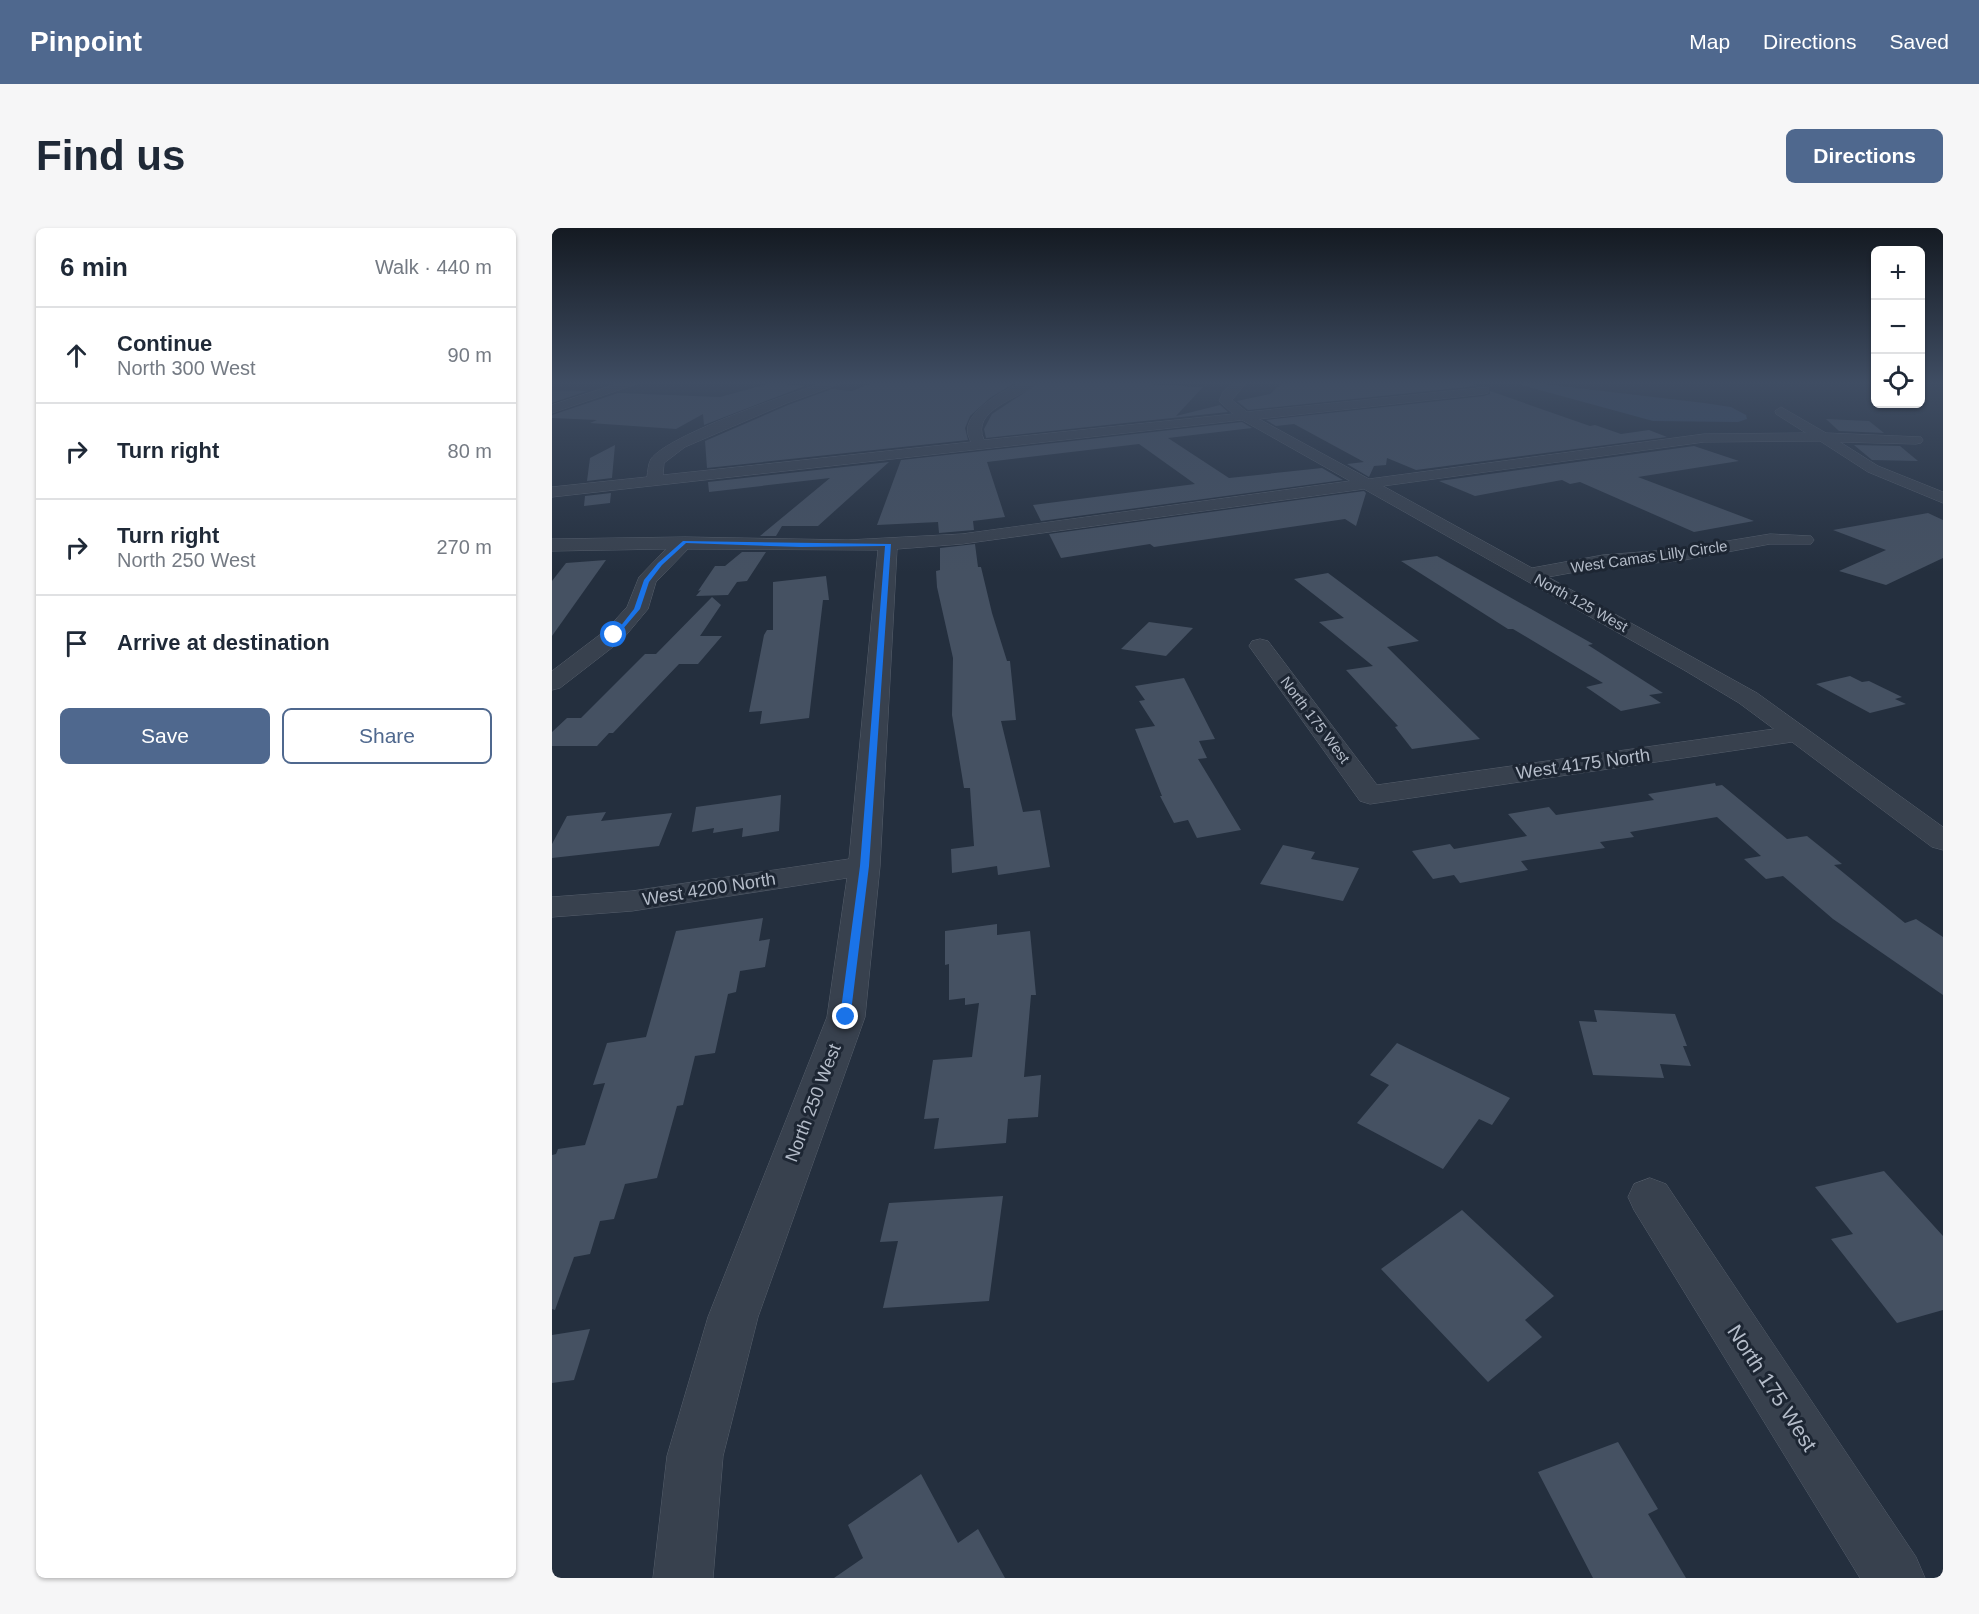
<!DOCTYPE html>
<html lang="en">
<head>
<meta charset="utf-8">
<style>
  :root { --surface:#fff; --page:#f6f6f7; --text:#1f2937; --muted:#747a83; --line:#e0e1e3; --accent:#4f688e }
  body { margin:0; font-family:Arial,sans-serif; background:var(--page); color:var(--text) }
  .controls { position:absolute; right:18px; top:18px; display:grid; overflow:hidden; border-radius:9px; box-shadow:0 2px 4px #0004 }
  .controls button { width:54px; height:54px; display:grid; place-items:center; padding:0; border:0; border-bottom:2px solid var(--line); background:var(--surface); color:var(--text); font:30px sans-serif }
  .stop { position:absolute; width:18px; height:18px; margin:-14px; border:4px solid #1a73e8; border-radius:50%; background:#fff }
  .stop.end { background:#1a73e8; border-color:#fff; box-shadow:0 2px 6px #0008 }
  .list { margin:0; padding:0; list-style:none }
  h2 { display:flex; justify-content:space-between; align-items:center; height:78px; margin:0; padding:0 24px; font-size:26px }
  h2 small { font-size:20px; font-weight:400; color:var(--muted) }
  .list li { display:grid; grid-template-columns:39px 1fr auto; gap:18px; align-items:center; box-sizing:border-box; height:96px; padding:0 24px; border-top:2px solid var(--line) }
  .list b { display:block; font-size:22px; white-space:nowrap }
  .list p { margin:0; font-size:20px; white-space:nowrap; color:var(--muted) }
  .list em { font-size:20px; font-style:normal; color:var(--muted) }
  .actions { display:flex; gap:12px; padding:18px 24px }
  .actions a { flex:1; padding:14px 0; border:2px solid var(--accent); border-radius:9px; text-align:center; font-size:21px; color:var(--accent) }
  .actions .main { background:var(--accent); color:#fff }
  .icon { flex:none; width:33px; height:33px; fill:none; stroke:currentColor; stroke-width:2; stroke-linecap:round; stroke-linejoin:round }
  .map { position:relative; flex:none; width:1391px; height:1350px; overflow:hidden; border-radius:9px }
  header { display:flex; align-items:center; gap:36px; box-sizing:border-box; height:84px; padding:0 30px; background:var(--accent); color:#fff }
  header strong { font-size:28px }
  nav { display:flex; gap:33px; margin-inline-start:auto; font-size:21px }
  .intro { display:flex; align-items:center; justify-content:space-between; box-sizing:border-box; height:144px; padding:0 36px }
  h1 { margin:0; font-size:42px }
  .button { padding:15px 27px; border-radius:9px; background:var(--accent); color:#fff; font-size:21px; font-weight:700 }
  main { display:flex; gap:36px; padding:0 36px }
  aside { flex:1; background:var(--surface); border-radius:9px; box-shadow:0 2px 4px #0004 }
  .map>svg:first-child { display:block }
</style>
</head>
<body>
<header>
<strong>Pinpoint</strong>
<nav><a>Map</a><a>Directions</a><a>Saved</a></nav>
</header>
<div class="intro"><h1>Find us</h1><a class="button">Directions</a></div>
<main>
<aside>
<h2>6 min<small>Walk · 440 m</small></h2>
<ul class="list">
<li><svg class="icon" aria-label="ahead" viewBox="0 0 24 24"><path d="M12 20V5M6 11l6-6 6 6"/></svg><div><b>Continue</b><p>North 300 West</p></div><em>90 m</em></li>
<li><svg class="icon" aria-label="right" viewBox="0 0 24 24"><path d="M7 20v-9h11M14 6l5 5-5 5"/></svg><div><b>Turn right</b></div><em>80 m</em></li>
<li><svg class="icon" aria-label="right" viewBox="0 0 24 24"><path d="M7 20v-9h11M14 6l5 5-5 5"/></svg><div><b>Turn right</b><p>North 250 West</p></div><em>270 m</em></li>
<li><svg class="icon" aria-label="arrive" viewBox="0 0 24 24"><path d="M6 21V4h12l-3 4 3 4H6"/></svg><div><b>Arrive at destination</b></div></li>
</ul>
<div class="actions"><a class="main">Save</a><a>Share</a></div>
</aside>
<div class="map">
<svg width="1391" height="1350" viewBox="0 0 1391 1350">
  <rect width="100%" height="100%" fill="#242f3e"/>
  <path fill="#394c67" d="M 983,155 L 1152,175 L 1179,179 L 1194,187 L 1195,191 L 1186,194 L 1101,193 L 966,156 Z"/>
  <g fill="#455162">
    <path d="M 219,155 L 253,158 L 152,197 L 151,186 L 124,201 L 38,195 L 45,192 L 0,190 L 0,187 L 66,165 L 168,169 Z"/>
    <path d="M 320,155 L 463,155 L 439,169 L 418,188 L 413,200 L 416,212 L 155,240 L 153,213 L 236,177 L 280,161 L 300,163 Z"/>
    <path d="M 487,155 L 573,155 L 651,159 L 624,188 L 668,177 L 676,184 L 434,210 L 432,201 L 440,186 Z"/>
    <path d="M 730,155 L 918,155 L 925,158 L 696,182 L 685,173 L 718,166 Z"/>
    <path d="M 0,162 L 35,163 L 0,175 Z"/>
    <path d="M 938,163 L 1038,198 L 1043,197 L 1069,206 L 1097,202 L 1115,209 L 864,242 L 835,230 L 834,237 L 822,238 L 817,249 L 795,236 L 812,234 L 742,196 L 724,198 L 714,192 L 932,168 L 938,166 Z"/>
    <path d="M 1274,191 L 1317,193 L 1332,205 L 1287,203 Z"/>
    <path d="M 690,194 L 700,200 L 616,210 L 677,250 L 770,240 L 791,252 L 489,293 L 481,277 L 643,256 L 587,216 L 435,234 L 453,289 L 421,293 L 422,302 L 387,305 L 386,294 L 325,297 L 349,232 Z"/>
    <path d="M 63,217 L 60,250 L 35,253 L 38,230 Z"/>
    <path d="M 1302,217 L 1348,218 L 1366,233 L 1320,232 Z"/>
    <path d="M 1142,218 L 1187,233 L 1086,249 L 1202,293 L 1142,304 L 1028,254 L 1018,256 L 1010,252 L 923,268 L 887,253 Z"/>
    <path d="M 337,234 L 266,298 L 230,298 L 224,308 L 208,308 L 278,250 L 157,264 L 156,254 Z"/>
    <path d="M 812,263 L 814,265 L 804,298 L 793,291 L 602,319 L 598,316 L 509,330 L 497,306 Z"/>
    <path d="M 59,265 L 58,275 L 32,278 L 33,268 Z"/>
    <path d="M 1376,285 L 1391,292 L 1391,330 L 1334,357 L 1287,343 L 1334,322 L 1281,302 Z"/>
    <path d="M 423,316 L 426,339 L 429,339 L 440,385 L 455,433 L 458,433 L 464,492 L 449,493 L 471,584 L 488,582 L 498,639 L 446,647 L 445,638 L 400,645 L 399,621 L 422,618 L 418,560 L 412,560 L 400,487 L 401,430 L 385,359 L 384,343 L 388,342 L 388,320 Z"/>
    <path d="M 190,324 L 214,324 L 195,353 L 185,354 L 176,367 L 144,368 L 149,362 L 146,363 L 163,338 L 173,338 Z"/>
    <path d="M 885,328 L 1041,416 L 1036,417 L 1111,465 L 1097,467 L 1109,475 L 1069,483 L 1034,459 L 1051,455 L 961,401 L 956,401 L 849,333 Z"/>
    <path d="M 54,332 L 0,408 L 0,353 L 14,335 Z"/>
    <path d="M 776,345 L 867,413 L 835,419 L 928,511 L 860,521 L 843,499 L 846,498 L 794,442 L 821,438 L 767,394 L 792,390 L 742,351 Z"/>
    <path d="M 274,348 L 277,372 L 271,372 L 257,490 L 208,496 L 210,483 L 197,484 L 212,407 L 215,402 L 221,402 L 221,354 Z"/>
    <path d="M 160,369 L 169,377 L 148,408 L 170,408 L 146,436 L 127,436 L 61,505 L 57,505 L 45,518 L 0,518 L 0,504 L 15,490 L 29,490 L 93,426 L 104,426 Z"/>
    <path d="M 597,394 L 641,400 L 614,428 L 569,421 Z"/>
    <path d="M 1298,448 L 1310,454 L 1317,453 L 1350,469 L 1343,471 L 1354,476 L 1318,485 L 1264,456 Z"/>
    <path d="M 632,450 L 663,511 L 647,513 L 655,530 L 646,531 L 689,602 L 645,610 L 636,592 L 622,595 L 608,568 L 610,568 L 583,501 L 603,498 L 587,473 L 593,472 L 583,458 Z"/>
    <path d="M 1163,555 L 1164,558 L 1170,557 L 1235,611 L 1255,608 L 1290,636 L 1282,637 L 1353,695 L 1364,691 L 1391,709 L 1391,767 L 1281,691 L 1231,648 L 1214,651 L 1192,631 L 1209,628 L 1165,589 L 1078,604 L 1082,609 L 1048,614 L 1053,620 L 969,633 L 976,642 L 908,655 L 902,647 L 881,651 L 860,623 L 898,616 L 902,621 L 975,608 L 956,586 L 997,579 L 1004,587 L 1102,572 L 1096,566 Z"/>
    <path d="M 229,567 L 227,603 L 190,609 L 191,600 L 161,605 L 162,600 L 140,604 L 144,579 Z"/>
    <path d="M 54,584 L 49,593 L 120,585 L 107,618 L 0,630 L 0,616 L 15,588 Z"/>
    <path d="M 731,617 L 763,624 L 759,631 L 807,640 L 791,673 L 708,656 Z"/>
    <path d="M 211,690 L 207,713 L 218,711 L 213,739 L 188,743 L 184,764 L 176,766 L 163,825 L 143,828 L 131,877 L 125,878 L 105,950 L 73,956 L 62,991 L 48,993 L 38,1026 L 22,1029 L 3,1082 L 0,1081 L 0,927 L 4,926 L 6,921 L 33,917 L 53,855 L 41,857 L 55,815 L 94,809 L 124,703 Z"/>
    <path d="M 445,696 L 445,707 L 478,703 L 484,767 L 479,767 L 472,849 L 489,847 L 486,889 L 456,891 L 454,915 L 382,921 L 387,890 L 372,891 L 381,832 L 420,829 L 427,775 L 413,777 L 413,770 L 397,772 L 397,736 L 393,737 L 393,703 Z"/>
    <path d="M 1042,782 L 1123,786 L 1135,818 L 1131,818 L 1139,838 L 1108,836 L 1112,850 L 1041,847 L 1027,793 L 1045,794 Z"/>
    <path d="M 845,815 L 958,870 L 940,897 L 927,891 L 891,941 L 805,895 L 837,857 L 818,847 Z"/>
    <path d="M 1332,943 L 1391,1008 L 1391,1082 L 1345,1095 L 1279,1011 L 1301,1006 L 1263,959 Z"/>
    <path d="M 451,968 L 437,1073 L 331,1080 L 346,1013 L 328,1014 L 337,975 Z"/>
    <path d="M 910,982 L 1002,1068 L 973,1092 L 990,1109 L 936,1154 L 829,1041 Z"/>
    <path d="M 38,1101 L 22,1152 L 0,1155 L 0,1107 Z"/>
    <path d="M 1066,1214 L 1106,1281 L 1096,1286 L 1134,1350 L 1041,1350 L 986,1244 Z"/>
    <path d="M 369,1246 L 406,1315 L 426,1301 L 453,1350 L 282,1350 L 311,1330 L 296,1297 Z"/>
  </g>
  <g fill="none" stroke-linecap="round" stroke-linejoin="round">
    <defs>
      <g id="minor">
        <path d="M 68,155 L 87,155 L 0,185 L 0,177 Z"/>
        <path d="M 271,155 L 290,155 L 235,175 L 133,219 L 112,235 L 111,247 L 419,214 C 416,208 414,202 417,195 C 422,180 455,159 470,155 C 474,154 480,155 485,155 C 468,171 418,181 432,212 L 681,186 L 667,173 L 671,164 L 681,155 L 694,155 L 680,172 L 695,184 L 936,159 L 936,165 L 932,166 L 707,191 L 817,251 L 1152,206 L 1254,205 L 1224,186 L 1223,183 L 1229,179 L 1274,205 L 1369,209 L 1371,212 L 1369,215 L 1364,216 L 1288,214 L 1326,238 L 1391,264 L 1391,275 L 1316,244 L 1268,213 L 1152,214 L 831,258 L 980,340 L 1051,327 L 1127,321 L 1218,306 L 1259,308 L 1262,312 L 1259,316 L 1218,316 L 1127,333 L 1051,339 L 996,349 L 1205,465 L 1391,599 L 1391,622 L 1380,619 L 1240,514 L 818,576 L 808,573 L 697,418 L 700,413 L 708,411 L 716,413 L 825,557 L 1222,501 L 1187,475 L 1132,442 L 812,261 L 410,316 L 345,321 L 328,638 L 313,789 L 206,1089 L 171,1228 L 161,1350 L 101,1350 L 115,1228 L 156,1089 L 275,789 L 295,650 L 80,683 L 0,689 L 0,669 L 80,663 L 297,631 L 326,322 L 136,321 L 104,354 L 96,381 L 70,412 L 8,460 L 0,462 L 0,443 L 54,402 L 75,379 L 87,349 L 114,321 L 0,323 L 0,311 L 133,309 L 296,312 L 410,306 L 798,253 L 690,192 L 0,269 L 0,259 L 95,249 C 96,243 96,236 99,231 C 116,207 239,165 271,155 Z"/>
        <path d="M 1098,950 L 1114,956 L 1364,1329 L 1373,1350 L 1308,1350 L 1082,982 L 1076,969 L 1082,956 Z"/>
      </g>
    </defs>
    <use href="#minor" stroke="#565f6c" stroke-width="1"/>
    <use href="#minor" fill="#38414e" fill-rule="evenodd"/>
  </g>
  <linearGradient id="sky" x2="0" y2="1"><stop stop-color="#141a22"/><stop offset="0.45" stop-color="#3f4d63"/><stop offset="1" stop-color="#3f4d63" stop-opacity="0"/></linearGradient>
  <rect width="1391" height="344" fill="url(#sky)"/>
  <path fill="#1a73e8" d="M 131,313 L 339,316 L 317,638 L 298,792 L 290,792 L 288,789 L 308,638 L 333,318 L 249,319 L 134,315 L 110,337 L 97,354 L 88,381 L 64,409 L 60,409 L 82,381 L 92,352 L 106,335 Z"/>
  <g text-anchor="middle" stroke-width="6" stroke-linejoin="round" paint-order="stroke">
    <g font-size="15" fill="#b4bcc9" stroke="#1d2633">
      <text transform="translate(1097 329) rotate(-8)" y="5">West Camas Lilly Circle</text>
      <text transform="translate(1029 375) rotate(29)" y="5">North 125 West</text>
      <text transform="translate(763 492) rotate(53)" y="5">North 175 West</text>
    </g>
    <g font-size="18" fill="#b4bcc9" stroke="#1d2633">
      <text transform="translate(1031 536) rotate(-8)" y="6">West 4175 North</text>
      <text transform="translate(157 661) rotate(-9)" y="6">West 4200 North</text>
      <text transform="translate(261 875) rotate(-69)" y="6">North 250 West</text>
    </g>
    <g font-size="21" fill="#b4bcc9" stroke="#1d2633">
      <text transform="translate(1220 1160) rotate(57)" y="7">North 175 West</text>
    </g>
  </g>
</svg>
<div class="controls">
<button>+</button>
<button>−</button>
<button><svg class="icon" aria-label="locate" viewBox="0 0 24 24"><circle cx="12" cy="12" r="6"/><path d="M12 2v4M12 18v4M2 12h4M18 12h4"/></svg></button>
</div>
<div class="stop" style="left:62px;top:407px"></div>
<div class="stop end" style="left:294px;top:789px"></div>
</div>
</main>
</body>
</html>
